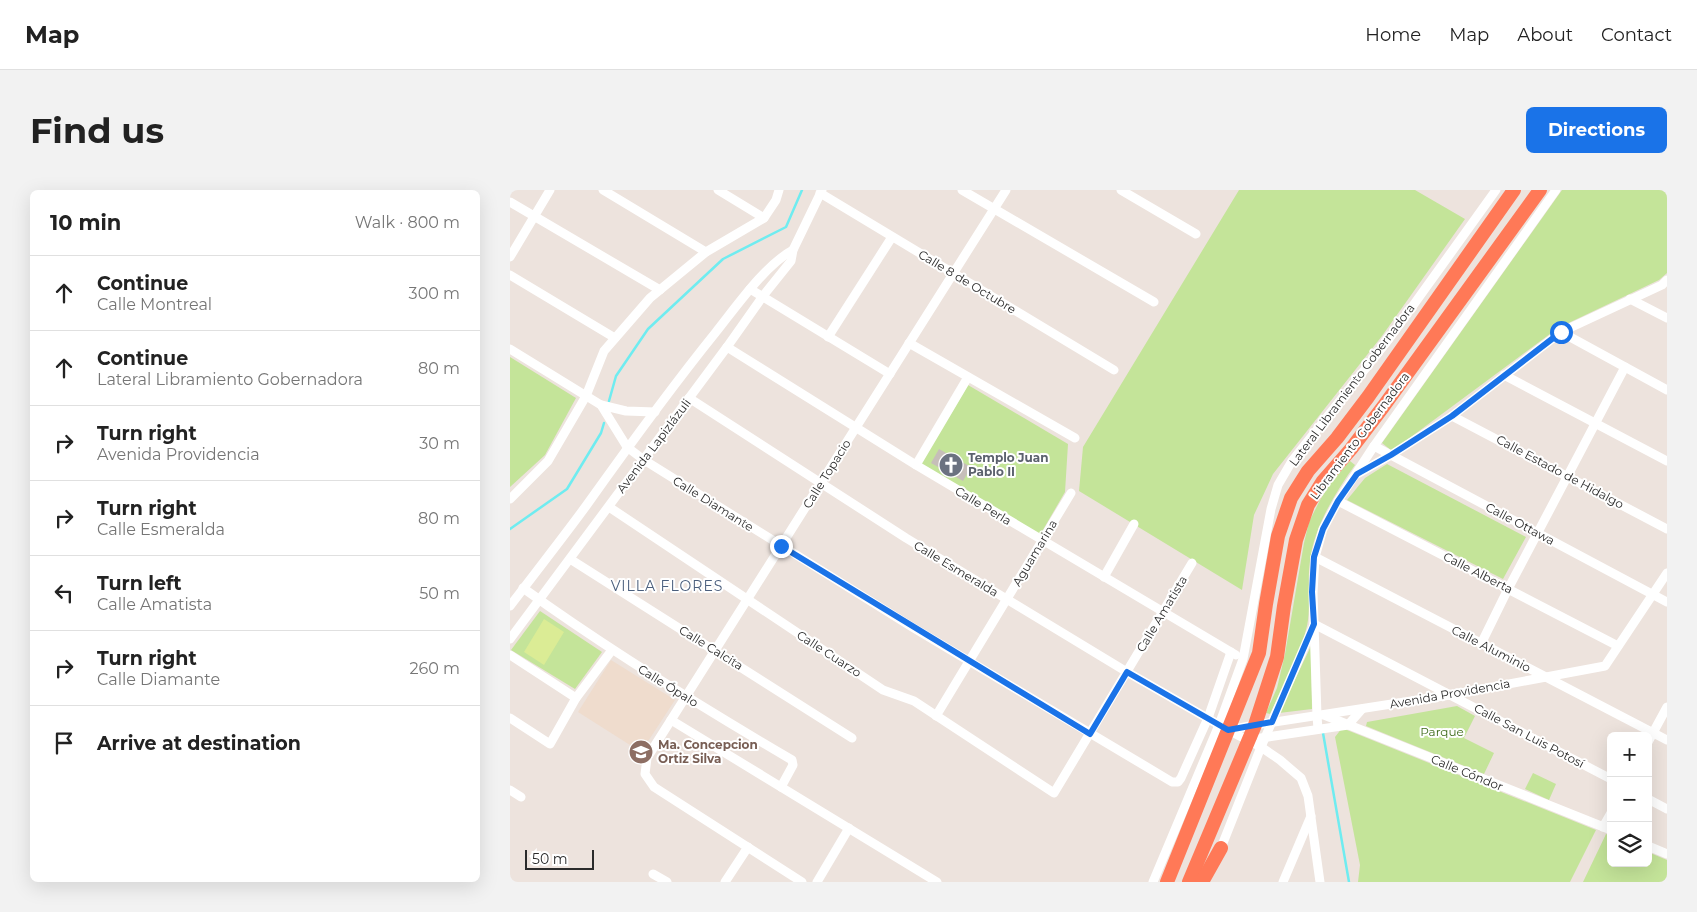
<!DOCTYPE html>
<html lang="en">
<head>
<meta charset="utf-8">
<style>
  :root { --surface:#fff; --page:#f2f2f2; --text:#222; --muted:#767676; --line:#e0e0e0; --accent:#1a73e8 }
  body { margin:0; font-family:Montserrat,sans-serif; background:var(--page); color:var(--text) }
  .controls { position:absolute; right:15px; bottom:15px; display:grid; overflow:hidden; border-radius:8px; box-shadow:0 5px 20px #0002 }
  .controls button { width:45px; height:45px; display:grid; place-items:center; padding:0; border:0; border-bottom:1px solid var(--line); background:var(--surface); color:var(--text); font:25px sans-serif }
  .scale { position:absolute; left:15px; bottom:12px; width:69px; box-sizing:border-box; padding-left:5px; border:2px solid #2b2b2b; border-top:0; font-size:14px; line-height:18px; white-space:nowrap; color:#2b2b2b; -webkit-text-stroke:4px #fff; paint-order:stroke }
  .stop { position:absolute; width:15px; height:15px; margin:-11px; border:4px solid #1a73e8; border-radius:50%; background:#fff }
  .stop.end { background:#1a73e8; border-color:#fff; box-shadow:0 1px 5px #0008 }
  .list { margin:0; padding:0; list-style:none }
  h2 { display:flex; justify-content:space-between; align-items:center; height:65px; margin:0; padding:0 20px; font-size:21px }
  h2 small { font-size:16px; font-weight:400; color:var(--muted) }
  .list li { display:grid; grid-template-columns:32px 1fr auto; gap:15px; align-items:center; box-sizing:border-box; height:75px; padding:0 20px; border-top:1px solid var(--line) }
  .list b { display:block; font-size:19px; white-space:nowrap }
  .list p { margin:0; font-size:16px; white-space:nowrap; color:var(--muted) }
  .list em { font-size:16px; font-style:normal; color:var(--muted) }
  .icon { flex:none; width:28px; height:28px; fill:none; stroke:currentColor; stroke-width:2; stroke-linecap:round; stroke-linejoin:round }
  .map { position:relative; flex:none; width:1157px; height:692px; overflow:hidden; border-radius:8px }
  header { display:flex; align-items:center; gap:30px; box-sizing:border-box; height:70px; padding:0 25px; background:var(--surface); border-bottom:1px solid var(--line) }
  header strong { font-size:24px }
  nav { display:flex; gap:28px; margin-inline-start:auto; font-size:18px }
  .intro { display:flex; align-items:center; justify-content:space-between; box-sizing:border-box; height:120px; padding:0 30px }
  h1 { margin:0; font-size:35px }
  .button { padding:12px 22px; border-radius:8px; background:var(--accent); color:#fff; font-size:18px; font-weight:700 }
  main { display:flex; gap:30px; padding:0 30px }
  aside { flex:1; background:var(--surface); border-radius:8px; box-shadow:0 5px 20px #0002 }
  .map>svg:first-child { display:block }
</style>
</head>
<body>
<header>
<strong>Map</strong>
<nav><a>Home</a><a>Map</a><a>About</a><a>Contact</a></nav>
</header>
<div class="intro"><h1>Find us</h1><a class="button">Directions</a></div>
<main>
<aside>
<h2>10 min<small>Walk · 800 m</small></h2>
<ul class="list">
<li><svg class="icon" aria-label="ahead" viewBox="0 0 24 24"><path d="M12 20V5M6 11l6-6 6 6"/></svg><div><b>Continue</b><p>Calle Montreal</p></div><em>300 m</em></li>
<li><svg class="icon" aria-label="ahead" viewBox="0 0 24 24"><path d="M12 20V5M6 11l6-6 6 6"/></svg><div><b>Continue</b><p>Lateral Libramiento Gobernadora</p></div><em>80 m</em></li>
<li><svg class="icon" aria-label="right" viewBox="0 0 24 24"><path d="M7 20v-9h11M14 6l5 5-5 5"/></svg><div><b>Turn right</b><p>Avenida Providencia</p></div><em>30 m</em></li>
<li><svg class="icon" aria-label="right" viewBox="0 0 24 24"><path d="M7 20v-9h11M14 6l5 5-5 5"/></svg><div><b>Turn right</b><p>Calle Esmeralda</p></div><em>80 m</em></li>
<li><svg class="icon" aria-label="left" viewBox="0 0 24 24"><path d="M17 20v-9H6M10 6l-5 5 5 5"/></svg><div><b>Turn left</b><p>Calle Amatista</p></div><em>50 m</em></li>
<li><svg class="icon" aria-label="right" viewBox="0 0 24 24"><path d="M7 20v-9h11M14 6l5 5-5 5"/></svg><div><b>Turn right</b><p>Calle Diamante</p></div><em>260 m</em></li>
<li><svg class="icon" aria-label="arrive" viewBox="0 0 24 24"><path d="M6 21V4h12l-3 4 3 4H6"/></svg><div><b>Arrive at destination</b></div></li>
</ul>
</aside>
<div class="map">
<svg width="1157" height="692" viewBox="0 0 1157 692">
  <rect width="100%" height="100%" fill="#ede3dd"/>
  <path fill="#efdccd" d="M 101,470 L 165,510 L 131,562 L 68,522 Z"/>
  <g fill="#c4e499">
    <path d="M 729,0 L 905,0 L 955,29 L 872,146 L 763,284 L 744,325 L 732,400 L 569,301 L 573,257 Z"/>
    <path d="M 1052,0 L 1157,0 L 1157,83 L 1149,90 L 1048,138 L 882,261 L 872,253 Z"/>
    <path d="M 0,167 L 66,208 L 35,265 L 0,297 Z"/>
    <path d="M 458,195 L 558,254 L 555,302 L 530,345 L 411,274 Z"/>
    <path d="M 840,271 L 845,275 C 825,303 804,337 800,371 C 797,391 801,419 797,436 C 790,467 773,496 760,524 L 756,523 L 767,498 L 775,464 L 794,353 L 799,332 L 810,310 L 821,292 Z"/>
    <path d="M 877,274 L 1016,347 L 993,389 L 837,310 L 855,288 Z"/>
    <path d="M 30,421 L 92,462 L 65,499 L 1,460 Z"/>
    <path d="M 801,456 L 802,519 L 769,523 Z"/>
    <path d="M 947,516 L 965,526 L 954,548 L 984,563 L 974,584 L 856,536 L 857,532 Z"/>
    <path d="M 832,538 L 1086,640 L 1060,692 L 848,692 L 850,675 L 825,547 Z"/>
    <path d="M 1023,583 L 1046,594 L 1039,610 L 1015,599 Z"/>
    <path d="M 1096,644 L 1101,646 L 1101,673 L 1138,673 L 1138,662 L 1157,670 L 1157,692 L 1073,692 Z"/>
  </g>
  <path fill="#dbec95" d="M 34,429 L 54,442 L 34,475 L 14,462 Z"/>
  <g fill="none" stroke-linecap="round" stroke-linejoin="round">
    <g stroke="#6fecf0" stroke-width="2.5">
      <path d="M 99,211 L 106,186 L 138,139 L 213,69 L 276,37 L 292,0"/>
      <path d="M 0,339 L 57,299 L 91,243 L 94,233"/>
      <path d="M 813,543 L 839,692"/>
    </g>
  </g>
  <path fill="#c6beb9" d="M 429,259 L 461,277 L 453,291 L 421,273 Z"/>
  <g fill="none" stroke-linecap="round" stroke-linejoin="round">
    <g stroke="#fff" stroke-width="9">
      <path d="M 93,0 L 196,62"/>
      <path d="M 208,0 L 254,28"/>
      <path d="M 452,0 L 644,112"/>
      <path d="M 611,0 L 686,44"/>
      <path d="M 310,3 L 604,180"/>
      <path d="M 0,12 L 150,100"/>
      <path d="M 0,67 L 40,0"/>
      <path d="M 0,85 L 105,148"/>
      <path d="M 240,99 L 380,184"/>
      <path d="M 1120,109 L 1157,128"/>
      <path d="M 1051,142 L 1157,200"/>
      <path d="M 318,147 L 382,47"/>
      <path d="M 399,153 L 565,248"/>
      <path d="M 217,157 L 406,275 L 726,465"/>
      <path d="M 0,159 L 91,215 L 117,257 L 134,270 L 402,437 L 662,592 L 668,592 L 671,588 L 698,528 L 721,462"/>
      <path d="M 994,185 L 1157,271"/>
      <path d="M 179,208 L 396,348 L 617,482 L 718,540 L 751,557 L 770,570 L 791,588 L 798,606 L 810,692"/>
      <path d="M 91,215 L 116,221 L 145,222"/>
      <path d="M 942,226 L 1157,339"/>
      <path d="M 864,256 L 1157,412"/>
      <path d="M 406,275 L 458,187"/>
      <path d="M 847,284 L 881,265 L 942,226 L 1051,142 L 1152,95 L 1157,90"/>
      <path d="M 0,309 L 38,271 L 76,206 L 94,161 L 140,108 L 196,62 L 254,28 L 266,10 L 269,0"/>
      <path d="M 828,311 L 1108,456"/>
      <path d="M 99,317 L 373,500 L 404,511 L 544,603 L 682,373"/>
      <path d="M 805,367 L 1157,550"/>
      <path d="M 60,369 L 342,548"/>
      <path d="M 594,387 L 624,334"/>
      <path d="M 13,398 C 100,461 190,516 282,570 L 283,575 L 271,597"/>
      <path d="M 0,416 C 25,383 51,350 76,316 C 118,257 160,199 206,142 C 226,117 255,75 283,60"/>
      <path d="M 804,434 L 1101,589"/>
      <path d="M 0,449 L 217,157 L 253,106 L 281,71 L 283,60 L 312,0"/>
      <path d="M 971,454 L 998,399 L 1115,177"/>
      <path d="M 0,465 L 66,508"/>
      <path d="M 814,525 L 1101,640"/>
      <path d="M 426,526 L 561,303"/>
      <path d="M 0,528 L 40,554 L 66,508 L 102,460"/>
      <path d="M 161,530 L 427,692"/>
      <path d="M 808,539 L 807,526 L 803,403 L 805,367 L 813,339 L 828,311 L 864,256 L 1046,0"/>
      <path d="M 719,540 L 745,535 L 940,505 L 1095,476 L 1157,383"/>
      <path d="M 751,548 L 838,535 L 852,519"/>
      <path d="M 1138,552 L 1157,517"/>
      <path d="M 0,600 L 11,607"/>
      <path d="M 1138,609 L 1157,619"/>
      <path d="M 1093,637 L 1101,623"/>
      <path d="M 1138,656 L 1157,664"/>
      <path d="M 709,663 L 751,557 L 803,437"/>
      <path d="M 143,684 L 157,692"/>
      <path d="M 215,692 L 238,657"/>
      <path d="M 292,692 L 144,597 L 135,584 L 137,568 L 496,0"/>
      <path d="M 307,692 L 339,638"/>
      <path d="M 643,692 L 709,535 L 733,469 L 761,319 L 768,295 L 782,271 L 879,149 L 986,0"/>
      <path d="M 773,692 L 801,626"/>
    </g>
    <g stroke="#ff7957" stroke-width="14">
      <path d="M 657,692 L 749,463 L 756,414 L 768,346 L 781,308 L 798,281 L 827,248 L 858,207 L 1004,0"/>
      <path d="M 679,692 L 745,535 L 767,467 L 774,416 L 786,350 L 798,315 L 813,291 L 841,259 L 873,217 L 1030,0"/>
      <path d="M 692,692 L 711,658"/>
    </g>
  </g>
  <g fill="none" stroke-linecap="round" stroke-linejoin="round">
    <path stroke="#1a73e8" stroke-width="6" d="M 271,356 L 580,544 L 617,482 L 718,540 L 762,532 L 804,434 L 802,402 L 804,367 L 813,339 L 828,311 L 847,284 L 881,265 L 942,226 L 1051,142"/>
  </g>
  <defs>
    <symbol id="church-disc" viewBox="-11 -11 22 22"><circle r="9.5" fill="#6b7280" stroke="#fff"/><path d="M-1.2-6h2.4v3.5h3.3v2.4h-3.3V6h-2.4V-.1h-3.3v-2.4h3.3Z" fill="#fff"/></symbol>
    <symbol id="school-disc" viewBox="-11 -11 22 22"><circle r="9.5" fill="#8d6e63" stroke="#fff"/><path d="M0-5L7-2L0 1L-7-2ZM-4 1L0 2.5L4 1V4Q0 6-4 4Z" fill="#fff"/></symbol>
  </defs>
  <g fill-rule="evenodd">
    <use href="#church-disc" x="427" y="261" width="28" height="28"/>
    <use href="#school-disc" x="117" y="548" width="28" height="28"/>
  </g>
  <g text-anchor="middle" stroke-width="4" stroke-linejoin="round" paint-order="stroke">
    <g font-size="12" fill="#2b2b2b" stroke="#fff">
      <text transform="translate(457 92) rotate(31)" y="4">Calle 8 de Octubre</text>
      <text transform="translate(842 195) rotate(-53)" y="4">Lateral Libramiento Gobernadora</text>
      <text transform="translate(850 246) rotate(-53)" y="4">Libramiento Gobernadora</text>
      <text transform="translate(144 256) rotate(-53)" y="4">Avenida Lapizlázuli</text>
      <text transform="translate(1050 282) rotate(28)" y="4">Calle Estado de Hidalgo</text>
      <text transform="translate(317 284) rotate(-58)" y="4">Calle Topacio</text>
      <text transform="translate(203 314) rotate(32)" y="4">Calle Diamante</text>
      <text transform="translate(473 316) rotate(31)" y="4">Calle Perla</text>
      <text transform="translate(1010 334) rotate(28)" y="4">Calle Ottawa</text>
      <text transform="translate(525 363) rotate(-59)" y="4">Aguamarina</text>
      <text transform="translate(446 379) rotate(31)" y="4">Calle Esmeralda</text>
      <text transform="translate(968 383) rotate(27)" y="4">Calle Alberta</text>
      <text transform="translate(652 424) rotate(-59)" y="4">Calle Amatista</text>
      <text transform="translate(201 458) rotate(32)" y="4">Calle Calcita</text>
      <text transform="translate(981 459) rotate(27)" y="4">Calle Aluminio</text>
      <text transform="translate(319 464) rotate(33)" y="4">Calle Cuarzo</text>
      <text transform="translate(158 496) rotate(32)" y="4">Calle Ópalo</text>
      <text transform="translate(940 504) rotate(-10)" y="4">Avenida Providencia</text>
      <text transform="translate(1019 546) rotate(28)" y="4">Calle San Luis Potosí</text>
      <text transform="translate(957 583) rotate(22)" y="4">Calle Cóndor</text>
    </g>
    <g font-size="12" font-weight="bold" fill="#5b616d" stroke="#fff" text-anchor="start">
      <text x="458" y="272">Templo Juan<tspan x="458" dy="14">Pablo II</tspan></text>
    </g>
    <g font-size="12" fill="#3d6a19" stroke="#fff">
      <text x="932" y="546">Parque</text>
    </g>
    <g font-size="12" font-weight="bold" fill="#785e54" stroke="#fff" text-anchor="start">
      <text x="148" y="559">Ma. Concepcion<tspan x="148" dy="14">Ortiz Silva</tspan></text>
    </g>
    <g font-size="14" letter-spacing="1" fill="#4b5f7d" stroke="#fff">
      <text x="157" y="401">VILLA FLORES</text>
    </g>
  </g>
</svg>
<div class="controls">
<button>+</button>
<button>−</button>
<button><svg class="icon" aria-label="layers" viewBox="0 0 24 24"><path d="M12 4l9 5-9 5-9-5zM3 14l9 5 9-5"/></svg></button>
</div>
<div class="scale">50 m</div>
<div class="stop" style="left:1051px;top:142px"></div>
<div class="stop end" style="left:271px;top:356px"></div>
</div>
</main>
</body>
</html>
